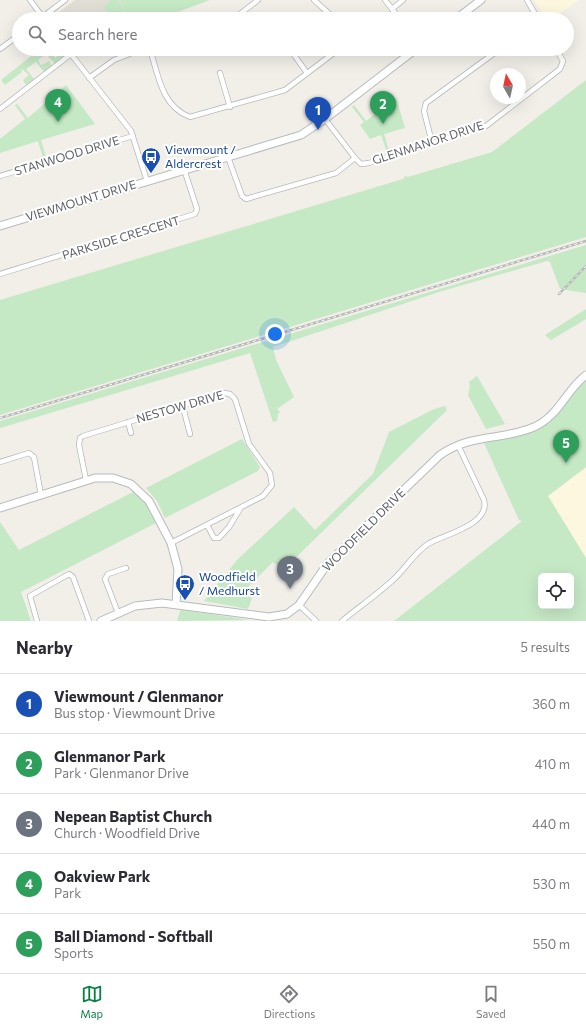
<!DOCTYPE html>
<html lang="en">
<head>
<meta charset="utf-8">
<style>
  :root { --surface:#fff; --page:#f7f7f7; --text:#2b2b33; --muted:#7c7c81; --line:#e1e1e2; --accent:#0b8043 }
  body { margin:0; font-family:Commissioner,sans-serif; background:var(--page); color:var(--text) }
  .controls { position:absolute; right:12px; bottom:12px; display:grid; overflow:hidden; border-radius:6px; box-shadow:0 4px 16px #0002 }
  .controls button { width:36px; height:36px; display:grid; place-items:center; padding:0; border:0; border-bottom:1px solid var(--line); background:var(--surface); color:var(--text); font:20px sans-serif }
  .compass { position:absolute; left:490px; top:68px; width:36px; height:36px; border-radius:50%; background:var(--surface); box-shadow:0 4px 16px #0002; rotate:351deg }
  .you { position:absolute; left:275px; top:334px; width:14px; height:14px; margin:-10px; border:3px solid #fff; border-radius:50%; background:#1a73e8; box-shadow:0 0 0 6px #1a73e833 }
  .badge { display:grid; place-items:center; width:26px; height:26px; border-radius:50%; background:var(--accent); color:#fff; font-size:13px; font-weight:700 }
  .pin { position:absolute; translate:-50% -33px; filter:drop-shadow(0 1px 2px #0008) }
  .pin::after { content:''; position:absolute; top:21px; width:14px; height:12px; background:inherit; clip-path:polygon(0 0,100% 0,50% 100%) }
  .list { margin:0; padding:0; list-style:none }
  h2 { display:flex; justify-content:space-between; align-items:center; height:52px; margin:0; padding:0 16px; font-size:17px }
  h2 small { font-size:13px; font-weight:400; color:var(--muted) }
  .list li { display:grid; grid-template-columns:26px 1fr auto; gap:12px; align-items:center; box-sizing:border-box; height:60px; padding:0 16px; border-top:1px solid var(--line) }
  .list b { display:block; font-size:15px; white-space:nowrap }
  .list p { margin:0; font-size:13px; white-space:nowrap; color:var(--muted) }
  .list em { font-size:13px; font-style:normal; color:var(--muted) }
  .icon { flex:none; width:22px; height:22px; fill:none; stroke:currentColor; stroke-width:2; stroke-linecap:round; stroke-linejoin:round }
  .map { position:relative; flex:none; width:586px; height:621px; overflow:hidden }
  .search { position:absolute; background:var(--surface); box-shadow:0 4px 16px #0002; left:12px; right:12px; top:12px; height:44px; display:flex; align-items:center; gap:10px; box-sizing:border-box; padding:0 14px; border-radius:22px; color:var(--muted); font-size:15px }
  .sheet { height:352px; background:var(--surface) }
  nav { display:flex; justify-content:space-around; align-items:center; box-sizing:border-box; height:56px; border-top:1px solid var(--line); background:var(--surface); font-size:11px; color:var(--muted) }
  nav a { display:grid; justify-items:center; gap:2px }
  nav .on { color:var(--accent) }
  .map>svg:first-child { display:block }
</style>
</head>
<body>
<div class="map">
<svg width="586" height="621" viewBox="0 0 586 621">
  <rect width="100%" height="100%" fill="#f1efe8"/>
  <g fill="#fef7e0">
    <path d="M 534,0 L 579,0 L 552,19 L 546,19 Z"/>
    <path d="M 586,468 L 586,558 L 548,496 Z"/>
  </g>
  <path fill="#e1ded6" d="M 75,0 L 119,0 L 132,19 L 50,19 Z"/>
  <g fill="#c5e8c5" fill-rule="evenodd">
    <path d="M 111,0 L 117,0 L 128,14 L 119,0 L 210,0 L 159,19 L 109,19 L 111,17 L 103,7 Z"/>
    <path d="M 40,49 L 50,49 L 55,58 L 65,50 L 66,54 L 55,64 L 46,54 L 38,60 L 41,65 L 49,61 L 52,66 L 44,72 L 36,62 L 26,69 L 34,79 L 26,85 L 23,80 L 29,75 L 22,69 L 21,70 L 22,72 L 5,85 L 1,80 Z"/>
    <path d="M 586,80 L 586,237 L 0,415 L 0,300 L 403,179 L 405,176 L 408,177 L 492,152 Z"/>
    <path d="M 66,85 L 95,124 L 41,140 L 46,157 L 43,158 L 38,141 L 0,153 L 0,139 L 25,119 L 15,105 L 17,104 L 28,118 Z"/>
    <path d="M 396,98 L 405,128 L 384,134 L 389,151 L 387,152 L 381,135 L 370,139 L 360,125 L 364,122 L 352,107 L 354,105 L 366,121 Z"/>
    <path d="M 586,245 L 586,293 L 560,289 L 550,262 L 547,261 L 439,292 L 273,347 L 276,360 L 294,397 L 277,409 L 280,412 L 278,414 L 277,421 L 273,422 L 250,353 L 0,428 L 0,421 Z"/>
    <path d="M 586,302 L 586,319 L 551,340 L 545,335 L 586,309 Z"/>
    <path d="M 477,376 L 505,424 L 486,429 L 468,395 L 470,387 L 469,382 Z"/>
    <path d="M 586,379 L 586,467 L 548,496 L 586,558 L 586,621 L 394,621 L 522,521 L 519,520 L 484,443 L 539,428 L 553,419 ZM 541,576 L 571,576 L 571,606 L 541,606 Z"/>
    <path d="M 445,406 L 447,410 L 283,570 L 273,562 L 246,589 L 252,598 L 248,609 L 204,601 L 237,560 L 294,507 L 315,530 L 373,474 L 389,432 L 434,409 Z"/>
    <path d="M 242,439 L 260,467 L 258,471 L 165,518 L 157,501 L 146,488 Z"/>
    <path d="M 135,491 L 143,498 L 156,523 L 21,592 L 31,621 L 0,621 L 0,522 L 19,550 Z"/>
    <path d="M 182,610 L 244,619 L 249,620 L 177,621 L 180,611 Z"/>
  </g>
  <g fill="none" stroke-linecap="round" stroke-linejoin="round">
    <defs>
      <g id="street">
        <path d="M 30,0 L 44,19"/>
        <path d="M 314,0 L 335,19"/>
        <path d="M 385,0 L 400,19"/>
        <path d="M 527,0 L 538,19"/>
        <path d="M 392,9 L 403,0"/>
        <path d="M 40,19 L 65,0"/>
        <path d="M 229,19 L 236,17 L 258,0"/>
        <path d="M 0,49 L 19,35"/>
        <path d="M 67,49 L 131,131 L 147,181"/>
        <path d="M 150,49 C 158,75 162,107 190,117 L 285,90 L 339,49"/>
        <path d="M 281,49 L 286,53 L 292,52"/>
        <path d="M 292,52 L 307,73"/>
        <path d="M 220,73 L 230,107"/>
        <path d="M 89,78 L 114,60 L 142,49"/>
        <path d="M 0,109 L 71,54"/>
        <path d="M 325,119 L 355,158 L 361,164 L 369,163 L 486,126 L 560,69 L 563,61 L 556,49"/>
        <path d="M 432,143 L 424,111 L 426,103 L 500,49"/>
        <path d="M 228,157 L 242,196 L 246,199 L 336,173 L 355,158"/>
        <path d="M 0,176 L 133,136"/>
        <path d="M 0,274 L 195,214 L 197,209 L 184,169"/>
        <path d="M 183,407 L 190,434"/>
        <path d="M 128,422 L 131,433"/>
        <path d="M 0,462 L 29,453 L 34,457 L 41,495"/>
        <path d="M 86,480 L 79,445 L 80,438 L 83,436 L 224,393 L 230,394 L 235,399 L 249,444 L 270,473 L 272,485 L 263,496 L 171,543"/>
        <path d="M 207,525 L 214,538 L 219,538 L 229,527 L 240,509"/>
        <path d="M 299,605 L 316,621"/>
        <path d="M 118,613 L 105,579 L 108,574 L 126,568"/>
        <path d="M 37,621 L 30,596 L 69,574 L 73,577 L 89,621"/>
        <path d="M 342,621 C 359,607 378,594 394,579 C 406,568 414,553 428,544 C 442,535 491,525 484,500 L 458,445"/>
      </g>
      <g id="secondary">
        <path d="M 456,19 L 481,0"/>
        <path d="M 0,226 L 301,135 L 325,119 L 416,49"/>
        <path d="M 0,508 L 95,478 L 113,478 L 131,484 L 149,501 L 171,543 L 178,569 L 176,604"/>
        <path d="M 101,621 L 135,606 L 162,603 L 269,617 L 287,614 L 299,605 L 328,563 L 440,455 C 472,433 501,441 534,427 C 560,415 565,391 586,375"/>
      </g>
    </defs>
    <use href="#street" stroke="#b5b8bc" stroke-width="6"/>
    <use href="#secondary" stroke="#b6babf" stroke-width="9"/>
    <use href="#street" stroke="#fff" stroke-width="4.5"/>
    <use href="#secondary" stroke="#fff" stroke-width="7"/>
    <defs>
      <g id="rail">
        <path d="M 559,294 L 586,266"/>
        <path d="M 0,418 L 586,241"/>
      </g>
    </defs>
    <use href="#rail" stroke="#b6b7b8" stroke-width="2.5"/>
    <use href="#rail" stroke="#fff" stroke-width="1" stroke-dasharray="3" stroke-linecap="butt"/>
  </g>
  <defs>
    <symbol id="bus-pin" viewBox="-11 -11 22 30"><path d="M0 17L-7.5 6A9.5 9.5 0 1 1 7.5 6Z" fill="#1a4fb4" stroke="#fff"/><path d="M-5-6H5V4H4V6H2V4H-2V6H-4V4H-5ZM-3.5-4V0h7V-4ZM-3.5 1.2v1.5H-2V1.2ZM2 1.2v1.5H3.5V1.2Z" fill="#fff"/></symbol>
  </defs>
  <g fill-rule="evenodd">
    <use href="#bus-pin" x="140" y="146" width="22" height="30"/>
    <use href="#bus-pin" x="174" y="573" width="22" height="30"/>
  </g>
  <g text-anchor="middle" stroke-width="4" stroke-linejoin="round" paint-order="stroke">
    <g font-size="12" fill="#5f6368" stroke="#fff">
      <text transform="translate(428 143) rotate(-18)" y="4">GLENMANOR DRIVE</text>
      <text transform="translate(67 156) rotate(-17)" y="4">STANWOOD DRIVE</text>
      <text transform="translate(81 201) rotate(-17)" y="4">VIEWMOUNT DRIVE</text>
      <text transform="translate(121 238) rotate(-17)" y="4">PARKSIDE CRESCENT</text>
      <text transform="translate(180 407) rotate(-16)" y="4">NESTOW DRIVE</text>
      <text transform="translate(364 530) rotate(-45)" y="4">WOODFIELD DRIVE</text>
    </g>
    <g font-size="12" fill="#164399" stroke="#fff" text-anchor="start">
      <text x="165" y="154">Viewmount /<tspan x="165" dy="14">Aldercrest</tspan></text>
      <text x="199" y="581">Woodfield<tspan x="199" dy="14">/ Medhurst</tspan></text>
    </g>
  </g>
</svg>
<div class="controls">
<button><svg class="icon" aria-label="locate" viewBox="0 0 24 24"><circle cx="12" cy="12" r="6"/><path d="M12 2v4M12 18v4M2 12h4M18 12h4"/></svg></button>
</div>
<svg class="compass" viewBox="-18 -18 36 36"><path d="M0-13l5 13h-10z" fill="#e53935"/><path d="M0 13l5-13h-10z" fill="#7c7c81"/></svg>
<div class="you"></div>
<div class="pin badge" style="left:318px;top:130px;background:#1a4fb4">1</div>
<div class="pin badge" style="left:383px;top:124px;background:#2e9e5b">2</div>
<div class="pin badge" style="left:290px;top:589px;background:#6b7280">3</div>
<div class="pin badge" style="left:58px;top:122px;background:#2e9e5b">4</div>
<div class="pin badge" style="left:566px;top:463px;background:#2e9e5b">5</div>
<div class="search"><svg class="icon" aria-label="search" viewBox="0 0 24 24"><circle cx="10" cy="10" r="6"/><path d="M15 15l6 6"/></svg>Search here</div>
</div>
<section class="sheet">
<h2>Nearby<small>5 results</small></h2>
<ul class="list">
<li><span class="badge" style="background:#1a4fb4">1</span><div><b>Viewmount / Glenmanor</b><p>Bus stop · Viewmount Drive</p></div><em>360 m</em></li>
<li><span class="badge" style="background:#2e9e5b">2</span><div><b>Glenmanor Park</b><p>Park · Glenmanor Drive</p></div><em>410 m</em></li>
<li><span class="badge" style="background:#6b7280">3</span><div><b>Nepean Baptist Church</b><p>Church · Woodfield Drive</p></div><em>440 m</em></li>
<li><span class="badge" style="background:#2e9e5b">4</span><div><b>Oakview Park</b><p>Park</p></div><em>530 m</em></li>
<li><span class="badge" style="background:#2e9e5b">5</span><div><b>Ball Diamond - Softball</b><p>Sports</p></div><em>550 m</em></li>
</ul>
</section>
<nav>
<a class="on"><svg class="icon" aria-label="map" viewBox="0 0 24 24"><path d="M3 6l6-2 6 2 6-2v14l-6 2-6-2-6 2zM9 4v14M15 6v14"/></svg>Map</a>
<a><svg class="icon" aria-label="directions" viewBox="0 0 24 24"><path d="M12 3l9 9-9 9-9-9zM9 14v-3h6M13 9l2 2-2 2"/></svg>Directions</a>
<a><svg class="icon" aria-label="saved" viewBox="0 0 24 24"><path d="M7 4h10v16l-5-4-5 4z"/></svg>Saved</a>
</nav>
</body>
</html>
